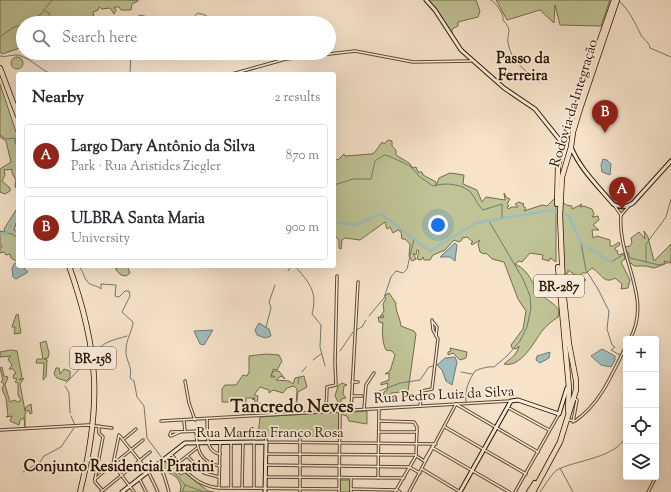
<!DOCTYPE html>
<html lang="en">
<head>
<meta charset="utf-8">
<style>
  :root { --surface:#fff; --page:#f7f7f7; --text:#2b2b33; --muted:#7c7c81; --line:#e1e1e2; --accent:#8f2418 }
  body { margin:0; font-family:"Sorts Mill Goudy",serif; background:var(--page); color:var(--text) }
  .controls { position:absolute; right:12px; bottom:12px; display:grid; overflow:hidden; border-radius:4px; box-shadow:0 4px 16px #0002 }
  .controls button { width:36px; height:36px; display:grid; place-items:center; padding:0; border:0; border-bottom:1px solid var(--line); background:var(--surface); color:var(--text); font:20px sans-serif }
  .you { position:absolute; left:438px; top:225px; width:14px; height:14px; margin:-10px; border:3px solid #fff; border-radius:50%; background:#1a73e8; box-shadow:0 0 0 6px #1a73e833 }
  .badge { display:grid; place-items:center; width:26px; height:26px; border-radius:50%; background:var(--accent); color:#fff; font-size:13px; font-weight:700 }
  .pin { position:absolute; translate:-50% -33px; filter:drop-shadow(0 1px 2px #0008) }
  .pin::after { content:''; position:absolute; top:21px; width:14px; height:12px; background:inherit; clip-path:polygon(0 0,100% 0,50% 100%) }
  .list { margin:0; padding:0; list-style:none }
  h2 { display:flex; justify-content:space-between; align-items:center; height:52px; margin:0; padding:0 16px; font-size:17px }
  h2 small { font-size:13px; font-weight:400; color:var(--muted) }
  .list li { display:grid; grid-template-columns:26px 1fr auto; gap:12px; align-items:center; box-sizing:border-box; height:64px; margin:0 8px 8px; padding:0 8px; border:1px solid var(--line); border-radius:4px }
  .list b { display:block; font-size:15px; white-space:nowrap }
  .list p { margin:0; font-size:13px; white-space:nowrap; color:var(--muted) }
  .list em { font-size:13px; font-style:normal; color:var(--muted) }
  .icon { flex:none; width:22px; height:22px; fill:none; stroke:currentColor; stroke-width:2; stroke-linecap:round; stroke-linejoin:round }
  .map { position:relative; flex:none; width:671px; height:492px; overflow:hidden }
  .search { position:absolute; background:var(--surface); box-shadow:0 4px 16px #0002; left:16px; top:16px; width:320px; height:44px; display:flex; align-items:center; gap:10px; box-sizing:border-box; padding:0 14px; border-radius:22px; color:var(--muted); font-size:15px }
  .panel { position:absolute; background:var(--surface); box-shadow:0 4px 16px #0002; left:16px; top:72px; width:320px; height:196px; border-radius:4px }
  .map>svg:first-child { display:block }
</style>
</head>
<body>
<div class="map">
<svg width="671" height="492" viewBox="0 0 671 492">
  <rect width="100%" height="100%" fill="#f6e3ca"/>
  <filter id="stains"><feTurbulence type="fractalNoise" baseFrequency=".005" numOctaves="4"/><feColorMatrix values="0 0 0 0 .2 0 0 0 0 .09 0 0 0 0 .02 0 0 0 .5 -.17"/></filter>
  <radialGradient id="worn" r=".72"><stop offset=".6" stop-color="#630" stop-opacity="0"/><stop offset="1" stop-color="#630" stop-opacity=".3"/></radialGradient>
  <g fill="#bfc395" stroke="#746c4a">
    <path d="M 0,0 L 137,0 L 138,1 L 132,4 L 131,10 L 121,10 L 119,7 L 114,7 L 116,10 L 114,14 L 110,8 L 102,9 L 99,7 L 98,10 L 93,12 L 94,20 L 91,22 L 23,23 L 23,47 L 2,54 L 0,52 Z"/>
    <path d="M 428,0 L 476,0 L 480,11 L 478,17 L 458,22 L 458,26 L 452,29 L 452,35 L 440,14 Z"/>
    <path d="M 496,0 L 610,0 L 601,26 L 560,25 L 555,5 L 554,23 L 540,10 L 507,20 Z"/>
    <circle cx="17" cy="63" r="6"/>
    <path d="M 0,84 L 18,138 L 18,141 L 15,140 L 15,143 L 18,145 L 18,189 L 15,187 L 16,180 L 12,173 L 12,169 L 7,170 L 4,169 L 5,175 L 2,181 L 10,188 L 10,191 L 5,194 L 0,192 L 0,169 L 11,162 L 6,141 L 0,137 Z"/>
    <path d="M 388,140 L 392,141 L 392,146 L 396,150 L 396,155 L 409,163 L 413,168 L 416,167 L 418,172 L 422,172 L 423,175 L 436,182 L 436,186 L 439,178 L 450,173 L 464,175 L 463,184 L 477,190 L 482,202 L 486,197 L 505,200 L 504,193 L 507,198 L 510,199 L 507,204 L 509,206 L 507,207 L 508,209 L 512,207 L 518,207 L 515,204 L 519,202 L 524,204 L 523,206 L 526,208 L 524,211 L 542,205 L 547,206 L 556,197 L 556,262 L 550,258 L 549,261 L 542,259 L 543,255 L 530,253 L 522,262 L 519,261 L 515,264 C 531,271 531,285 542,295 C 548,301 554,303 559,310 L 558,317 C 552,321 546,326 542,331 C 534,342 521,368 504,364 C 511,358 517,355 519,346 L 516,349 L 512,348 L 511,345 L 523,329 L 526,311 L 518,299 L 504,262 L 492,259 L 486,253 L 484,254 L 480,252 L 478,244 L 480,240 L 472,245 L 471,243 L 473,242 L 467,237 L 462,238 L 462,240 L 459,242 L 454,240 L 445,250 L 433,255 L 430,260 L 424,260 L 423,257 L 421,260 L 417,259 L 419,251 L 417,250 L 416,255 L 413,253 L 416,259 L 412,261 L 409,256 L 410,244 L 405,239 L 402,239 L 401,232 L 398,230 L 393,233 L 390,227 L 387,229 L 385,222 L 360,240 L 345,238 L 342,240 L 341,249 L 339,248 L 339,240 L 334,235 L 334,159 L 338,160 L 344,154 L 345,156 L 372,154 L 375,152 L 382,142 L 384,144 Z"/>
    <path d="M 563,202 L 566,205 L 572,206 L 572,209 L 582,204 L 580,207 L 584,206 L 592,209 L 594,214 L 592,217 L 598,216 L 599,220 L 593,225 L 599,230 L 592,230 L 593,238 L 597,236 L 610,240 L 610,246 L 613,246 L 619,242 L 620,245 L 615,248 L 615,250 L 618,251 L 617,253 L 619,255 L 624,253 L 625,259 L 621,262 L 630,280 L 628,288 L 621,289 L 622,284 L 615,278 C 604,285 601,273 592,268 L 586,273 L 582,273 L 581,275 L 586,280 L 582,282 L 581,279 L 568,270 L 568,273 L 564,274 L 561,217 Z"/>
    <path d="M 18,207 L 18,217 L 14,230 L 18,232 L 18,262 L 11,258 L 10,254 L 6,255 L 4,252 L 0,253 L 0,247 L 2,247 L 0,243 L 0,231 L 5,232 L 4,229 Z"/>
    <path d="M 644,231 L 648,237 L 654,261 L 671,244 L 671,263 L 664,261 L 665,264 L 654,268 L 646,266 L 634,266 L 631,263 L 629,264 L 625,247 L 630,246 L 632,243 L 631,238 L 639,232 L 645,239 Z"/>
    <path d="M 127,266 L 130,273 L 126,276 L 121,275 L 116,270 L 116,268 Z"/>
    <path d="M 389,293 L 396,303 C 395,310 400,318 401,326 L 414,331 L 416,334 L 408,391 L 392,393 L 383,398 L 384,392 L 387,390 L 388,383 L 381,385 L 381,383 L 389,380 L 389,373 L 385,374 L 390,371 L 395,355 L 392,351 L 386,350 C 382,342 382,332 383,323 L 379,322 L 378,317 L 383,318 L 384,315 L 380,317 L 384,311 L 383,304 L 386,298 L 384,296 Z"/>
    <path d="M 18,314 L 21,333 L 14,334 L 15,327 L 12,327 L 16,315 Z"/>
    <path d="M 46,341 L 49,353 L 48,358 L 44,359 L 47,360 L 46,377 L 43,380 L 44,363 L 36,363 L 37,359 L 43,359 L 40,343 Z"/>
    <path d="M 450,348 L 467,352 L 466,358 L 460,360 L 453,353 L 448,355 L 448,352 L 451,351 Z"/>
    <path d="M 11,350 L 17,351 L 22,377 L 19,380 L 24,378 L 20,384 L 25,411 L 26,407 L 31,404 L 32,413 L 30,414 L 29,410 L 25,413 L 25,427 L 24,418 L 20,420 L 19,425 L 10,421 L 12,416 L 6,417 L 8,416 L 6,398 L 2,389 L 4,384 L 1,382 L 3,380 L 0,368 L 2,367 L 4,376 L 8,377 L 5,385 L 10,402 L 14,400 L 18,402 L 21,400 L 18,395 L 18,383 L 15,382 L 17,379 L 13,378 L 14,374 L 16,373 L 13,369 L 9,369 L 12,365 L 8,359 L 11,356 L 0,357 L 0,352 Z"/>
    <path d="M 266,354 L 279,355 L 282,361 L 277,370 L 273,369 L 271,377 L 275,377 L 271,375 L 274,371 L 279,371 L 285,379 L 281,376 L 276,380 L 289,381 L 293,384 L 295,378 L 304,376 L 307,387 L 298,392 L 296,409 L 297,389 L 294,386 L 287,388 L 283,393 L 273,390 L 269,393 L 269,390 L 260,387 L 254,395 L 258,396 L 257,404 L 260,403 L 261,405 L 253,414 L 255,400 L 252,399 L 255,398 L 246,398 L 246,413 L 243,415 L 244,402 L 222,402 L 222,389 L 225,385 L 236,385 L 243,375 L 247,376 L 249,372 L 249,356 Z"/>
    <path d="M 56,368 L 59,368 L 60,374 L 64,369 L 70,371 L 70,378 L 66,381 L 57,378 L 54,374 Z"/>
    <path d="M 342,383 L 347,385 L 344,386 L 343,394 L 346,398 L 341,399 L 341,409 L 338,410 L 338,402 L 335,396 L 338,386 Z"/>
    <path d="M 367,411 L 367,424 L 349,421 L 347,416 L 343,415 L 342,413 Z"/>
    <path d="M 339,412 L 339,436 L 258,436 L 260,417 Z"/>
    <path d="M 171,460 L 178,468 L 180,475 L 185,473 L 208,491 L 214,492 L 180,492 L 181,486 C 180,483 178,479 176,477 C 170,472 163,473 161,464 L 165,461 Z"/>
    <rect x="340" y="480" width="10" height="12"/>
  </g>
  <g fill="#9fbdbe" stroke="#707a72">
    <path d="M 603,159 L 607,160 L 611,164 L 610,175 L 602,172 L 601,165 Z"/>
    <path d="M 455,243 L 457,245 L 455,261 L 450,257 L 440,257 Z"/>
    <path d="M 15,263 L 18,263 L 18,266 L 22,266 L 28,272 L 16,279 L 13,277 L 12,268 Z"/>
    <path d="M 259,323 L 269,329 L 271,336 L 265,338 L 257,335 L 255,330 Z"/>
    <path d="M 213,330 L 204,345 L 200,344 L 194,331 Z"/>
    <path d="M 602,349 L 615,356 L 615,360 L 611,367 L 601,365 L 591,356 Z"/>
    <path d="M 550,352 L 549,358 L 540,363 L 536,360 L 537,356 Z"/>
    <path d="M 455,357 L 457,362 L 452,385 L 446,381 L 442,370 L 437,365 L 445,358 Z"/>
  </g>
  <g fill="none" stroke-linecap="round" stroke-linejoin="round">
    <g stroke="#707a72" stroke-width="1">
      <path d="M 127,0 L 139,0"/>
      <path d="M 491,0 C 496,3 504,14 503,20 C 513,31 507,32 508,43 C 511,62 527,72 540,82"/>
      <path d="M 619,1 C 629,10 634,21 640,33 C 642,39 649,41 650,48 L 671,57"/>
      <path d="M 45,11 L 49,13 L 52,23"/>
      <path d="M 25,23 L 40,15 L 52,0"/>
      <path d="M 133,23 L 133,20 L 140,15 L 152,18 L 159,23"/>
      <path d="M 187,23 L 198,13 L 205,15 L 216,23"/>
      <path d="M 0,37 L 12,28 L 23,24"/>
      <path d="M 223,53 L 224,58"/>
      <path d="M 0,56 C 7,58 14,53 21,56 C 32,60 40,69 51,74"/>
      <path d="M 130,74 L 131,53"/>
      <path d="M 251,74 L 251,72"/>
      <path d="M 0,135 L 6,139 L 15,138 L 16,140"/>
      <path d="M 334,185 L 353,179 L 371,179 L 375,161 L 384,155 L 389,156 L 410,166 L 420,177 L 433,186 C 445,182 465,184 472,194 C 476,200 478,205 483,210 L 502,204 L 502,219"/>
      <path d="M 6,233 L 12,234 L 18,238"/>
      <path d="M 581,243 L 586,270 L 598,289 L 609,311 L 607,329 L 612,345 L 615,347 L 611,350 L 620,355"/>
      <path d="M 611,262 L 628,252 L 630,258 L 659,265 L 671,262"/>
      <path d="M 646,262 L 646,244 L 666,217 L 671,199"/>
      <path d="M 78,266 C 83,269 83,276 87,281 C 90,286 97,285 101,289 L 101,284 L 116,285 L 115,296 L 119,297 L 125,291 L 129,291 L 130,296 L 122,312 L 133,322 C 133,330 126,339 126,350 C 125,360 133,366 130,378 L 134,381 L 137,397 L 144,406 L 147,438 L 162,458"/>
      <path d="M 295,266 C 309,283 318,291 312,314 L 321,325 L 320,347 L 325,366"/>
      <path d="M 288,271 L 292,266"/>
      <path d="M 369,316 L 384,298 L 391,277 L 396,271 L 403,273 L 407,269 L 414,239"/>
      <path d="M 266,327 L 271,308 L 269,302 L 275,285"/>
      <path d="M 356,330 L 362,327 L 366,320"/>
      <path d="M 340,351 L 353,332"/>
      <path d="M 94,354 C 103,341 114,340 127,336"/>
      <path d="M 622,356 L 626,359"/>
      <path d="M 313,360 L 321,354"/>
      <path d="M 302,372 L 306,367"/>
      <path d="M 461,372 L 472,374"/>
      <path d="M 66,383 L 90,358"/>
      <path d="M 298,384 L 299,378"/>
      <path d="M 65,386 L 69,393 L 70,413"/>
      <path d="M 377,392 L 400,383 L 420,380 L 429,367 L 433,366"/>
      <path d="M 466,402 C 465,389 468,382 475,371 C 479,369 489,366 494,367 L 507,356 L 520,341 L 527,327 L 531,308 L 530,296 L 523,279 L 489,221"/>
      <path d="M 71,416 L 75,425"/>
      <path d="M 164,460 L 185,485 L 204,492"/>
      <path d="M 560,468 L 573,492"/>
      <path d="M 23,472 L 40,462 L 44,456 L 61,447 L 74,428"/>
      <path d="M 182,492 L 185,485"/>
      <path d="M 540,492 C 544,487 552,473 557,470 C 575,460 619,458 626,435"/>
    </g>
    <g stroke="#9fbdbe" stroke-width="2.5">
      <path d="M 334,222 L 355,225 L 381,214 L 430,251 L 476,223 L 551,210 L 569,216 L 581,243 L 611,262"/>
      <path d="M 0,235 L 6,233 L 18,213"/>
    </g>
    <defs>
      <g id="street">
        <path d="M 232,74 L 286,59 L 355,51 L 413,62 L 471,61"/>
        <path d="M 614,205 L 621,215"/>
        <path d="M 621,215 C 617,258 653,297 630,339"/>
        <path d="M 621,215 L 628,207"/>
        <path d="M 433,322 L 437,327 L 436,336"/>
        <path d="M 185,381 L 189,403 L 195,420"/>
        <path d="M 352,382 L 358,382"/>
        <path d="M 352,396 L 362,396"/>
        <path d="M 456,404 L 538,452"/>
        <path d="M 420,406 L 422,391 L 432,389 L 438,339 L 433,330 L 432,320"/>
        <path d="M 507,407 L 549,430"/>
        <path d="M 364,409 L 366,385 L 374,373"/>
        <path d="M 351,410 L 358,282"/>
        <path d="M 326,412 L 327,387 L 336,385 L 335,363 L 337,276"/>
        <path d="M 207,419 C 208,431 204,452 220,454"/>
        <path d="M 569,420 L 575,421 C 601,403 612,374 626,346"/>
        <path d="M 161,421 L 511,401"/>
        <path d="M 184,421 L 185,431"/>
        <path d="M 379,421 L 414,422 L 417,427 L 416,456 L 395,492"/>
        <path d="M 573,422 L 577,400 L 575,399"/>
        <path d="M 445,427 L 526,474"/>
        <path d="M 0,430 L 88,425 L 112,428"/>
        <path d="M 196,431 C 197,449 199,462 220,466"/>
        <path d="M 379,432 L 417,432"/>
        <path d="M 170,435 L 171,432 L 207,431"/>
        <path d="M 170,435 L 171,436 L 180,432"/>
        <path d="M 266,437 L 266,442 L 436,444"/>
        <path d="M 124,439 L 136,429"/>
        <path d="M 433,448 L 509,492"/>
        <path d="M 171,454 C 185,471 196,486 219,488 L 339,489"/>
        <path d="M 266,454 L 415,455 L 424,461 L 434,444"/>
        <path d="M 187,456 L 204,473 L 219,477"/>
        <path d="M 178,463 L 197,448"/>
        <path d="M 158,465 L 164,475 L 169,492"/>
        <path d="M 265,465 L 409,467 L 420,473"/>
        <path d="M 422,469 L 460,492"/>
        <path d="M 265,477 L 404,478"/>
        <path d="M 139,478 L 146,492"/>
        <path d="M 351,478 L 351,492"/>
        <path d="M 378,478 L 379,409"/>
        <path d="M 95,479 L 143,440"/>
        <path d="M 95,479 L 103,437 L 99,433 L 99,426"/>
        <path d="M 95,479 L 95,482 L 102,490"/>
        <path d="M 219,488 L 220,442"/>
        <path d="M 231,488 L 231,442"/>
        <path d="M 242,488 L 243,442"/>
        <path d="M 254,488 L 254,442"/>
        <path d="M 351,489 L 397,490 L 400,492"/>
        <path d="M 101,492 L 150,452"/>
        <path d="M 134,492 L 113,464 L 119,435 L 148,471 L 158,492"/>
        <path d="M 300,492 L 300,439"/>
        <path d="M 339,492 L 340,411"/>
        <path d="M 409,492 L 456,404"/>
        <path d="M 515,492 L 559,414"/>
        <path d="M 648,492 L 656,477"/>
      </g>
      <g id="secondary">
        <path d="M 426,0 L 435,10 L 461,50 L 504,88 L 535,109 L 563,144"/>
        <path d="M 571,147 C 580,169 598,186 613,204 C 620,208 626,208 633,203 L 671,161"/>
        <path d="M 122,492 L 185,443 L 266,442 L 265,492"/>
        <path d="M 460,492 L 511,401 L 518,400 L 559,414 L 567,388"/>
      </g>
      <g id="highway">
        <path d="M 0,68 L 18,116"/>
        <path d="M 557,204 L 558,166 L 561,151 L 614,0"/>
        <path d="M 69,266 C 99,350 102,405 80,492"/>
        <path d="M 558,267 L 569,388 L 568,411"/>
        <path d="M 529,492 L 535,483"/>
        <path d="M 533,492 L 560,442 L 576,390 L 576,380 L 569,344 L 563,289 L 560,215 L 562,177 L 571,147 L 573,132 L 580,109 L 617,0"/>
      </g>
    </defs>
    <use href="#street" stroke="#5d4832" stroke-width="3.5"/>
    <use href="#secondary" stroke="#2a1500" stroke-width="5"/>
    <use href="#highway" stroke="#2a1500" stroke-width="6"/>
    <use href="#street" stroke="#f9eddd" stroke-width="1.5"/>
    <use href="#secondary" stroke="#f9eddd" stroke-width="3"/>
    <use href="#highway" stroke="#f6e3ca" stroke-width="4.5"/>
  </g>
  <g text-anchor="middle" stroke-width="3.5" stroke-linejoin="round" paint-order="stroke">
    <g fill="#f9eddd" stroke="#685642" stroke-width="1">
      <rect x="534" y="275" width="50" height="22" rx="3"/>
      <rect x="70" y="347" width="46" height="22" rx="3"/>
    </g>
    <g font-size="13" font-weight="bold" fill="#2a1500">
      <text x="559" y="291">BR-287</text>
      <text x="93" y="363">BR-158</text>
    </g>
    <g font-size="14" fill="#2a1500" stroke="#f9eddd">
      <text transform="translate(573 103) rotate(-73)" y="5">Rodovia da Integração</text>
      <text transform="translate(444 394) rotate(-3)" y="5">Rua Pedro Luiz da Silva</text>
      <text x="270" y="437">Rua Marfiza Franco Rosa</text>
    </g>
    <g font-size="15" font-weight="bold" fill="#2a1500" stroke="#f9eddd">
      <text x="523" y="63">Passo da<tspan x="523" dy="17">Ferreira</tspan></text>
      <text x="119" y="471">Conjunto Residencial Piratini</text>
    </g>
    <g font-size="18" font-weight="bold" fill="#2a1500" stroke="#f9eddd">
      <text x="292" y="412">Tancredo Neves</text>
    </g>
  </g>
  <rect width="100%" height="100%" filter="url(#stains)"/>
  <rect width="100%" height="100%" fill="url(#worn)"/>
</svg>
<div class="controls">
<button>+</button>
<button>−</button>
<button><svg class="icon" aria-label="locate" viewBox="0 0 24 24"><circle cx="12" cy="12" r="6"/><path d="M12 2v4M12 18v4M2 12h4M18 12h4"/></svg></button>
<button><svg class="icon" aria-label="layers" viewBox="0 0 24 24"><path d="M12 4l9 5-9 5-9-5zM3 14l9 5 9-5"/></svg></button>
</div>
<div class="you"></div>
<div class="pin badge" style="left:622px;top:210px">A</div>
<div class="pin badge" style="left:605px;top:133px">B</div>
<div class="search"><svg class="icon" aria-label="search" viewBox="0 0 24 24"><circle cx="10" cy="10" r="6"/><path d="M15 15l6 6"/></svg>Search here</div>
<section class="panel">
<h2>Nearby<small>2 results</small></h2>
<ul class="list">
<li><span class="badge">A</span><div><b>Largo Dary Antônio da Silva</b><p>Park · Rua Aristides Ziegler</p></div><em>870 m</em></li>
<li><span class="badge">B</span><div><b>ULBRA Santa Maria</b><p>University</p></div><em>900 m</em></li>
</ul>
</section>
</div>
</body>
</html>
